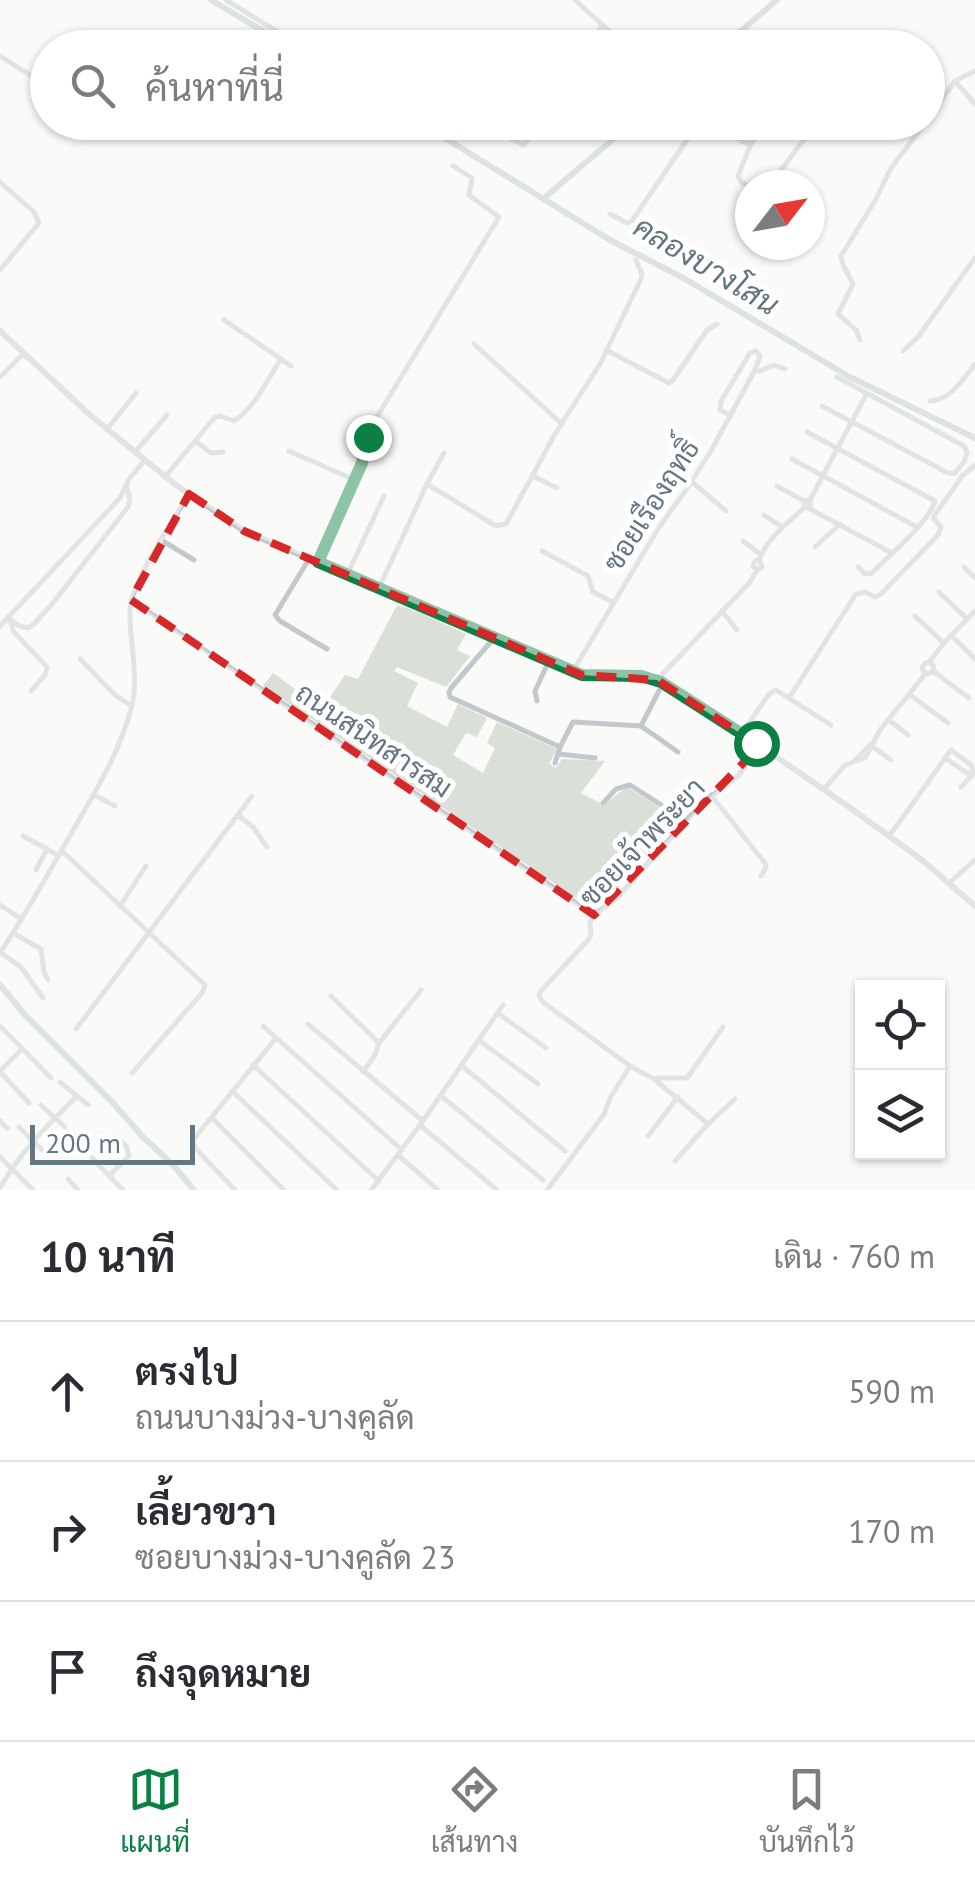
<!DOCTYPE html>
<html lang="th">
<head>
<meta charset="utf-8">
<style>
  :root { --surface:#fff; --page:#f7f7f7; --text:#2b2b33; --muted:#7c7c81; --line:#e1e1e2; --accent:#0b8043 }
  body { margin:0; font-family:"PT Sans",Sarabun,sans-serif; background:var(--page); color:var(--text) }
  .controls { position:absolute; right:30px; bottom:30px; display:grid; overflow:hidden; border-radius:0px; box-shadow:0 2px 8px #0004 }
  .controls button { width:90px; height:90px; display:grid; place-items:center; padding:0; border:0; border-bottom:2px solid var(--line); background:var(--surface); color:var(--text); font:50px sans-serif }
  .compass { position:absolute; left:735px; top:170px; width:90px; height:90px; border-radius:50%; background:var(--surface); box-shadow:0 2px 8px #0004; rotate:59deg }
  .scale { position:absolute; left:30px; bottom:25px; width:165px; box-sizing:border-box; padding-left:10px; border:5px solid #657683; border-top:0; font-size:28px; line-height:35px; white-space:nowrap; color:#657683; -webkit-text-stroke:8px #fff; paint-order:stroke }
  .stop { position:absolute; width:30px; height:30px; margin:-22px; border:8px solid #0b8043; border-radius:50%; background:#fff }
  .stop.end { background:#0b8043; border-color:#fff; box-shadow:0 2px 10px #0008 }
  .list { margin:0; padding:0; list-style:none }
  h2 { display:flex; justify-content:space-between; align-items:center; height:130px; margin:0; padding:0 40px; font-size:42px }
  h2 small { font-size:32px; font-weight:400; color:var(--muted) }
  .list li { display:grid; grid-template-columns:65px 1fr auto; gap:30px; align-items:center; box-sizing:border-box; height:140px; padding:0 40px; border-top:2px solid var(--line) }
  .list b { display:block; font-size:38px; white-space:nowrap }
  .list p { margin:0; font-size:32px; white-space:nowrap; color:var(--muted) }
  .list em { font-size:32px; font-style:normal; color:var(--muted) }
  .icon { flex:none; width:55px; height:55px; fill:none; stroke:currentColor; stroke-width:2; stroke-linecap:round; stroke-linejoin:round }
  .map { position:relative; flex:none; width:975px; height:1190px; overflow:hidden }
  .search { position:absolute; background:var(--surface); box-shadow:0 2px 8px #0004; left:30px; right:30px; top:30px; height:110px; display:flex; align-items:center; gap:25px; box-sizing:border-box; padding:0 35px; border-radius:55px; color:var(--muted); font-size:38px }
  .sheet { height:550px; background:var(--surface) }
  nav { display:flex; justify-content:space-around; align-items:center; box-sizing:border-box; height:140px; border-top:2px solid var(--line); background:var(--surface); font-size:28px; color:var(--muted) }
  nav a { display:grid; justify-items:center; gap:5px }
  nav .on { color:var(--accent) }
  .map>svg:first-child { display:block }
</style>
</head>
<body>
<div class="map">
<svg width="975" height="1190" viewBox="0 0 975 1190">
  <rect width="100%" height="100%" fill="#fafaf8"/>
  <path fill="#dadfd7" d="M 397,605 L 423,614 L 466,634 L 457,650 L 470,656 L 446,687 L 397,667 L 394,671 L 418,683 L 407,706 L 447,727 L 458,704 L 487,718 L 477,737 L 466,733 L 453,755 L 483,773 L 495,748 L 487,743 L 497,722 L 557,749 L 549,764 L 556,768 L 562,759 L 605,761 L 581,793 L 604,805 L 627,787 L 678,818 L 610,896 L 596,905 L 582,902 L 263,686 L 273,673 L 322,709 L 345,675 L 358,679 Z"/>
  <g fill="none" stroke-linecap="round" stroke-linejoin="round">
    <g stroke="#bbc7cb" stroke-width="6">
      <path d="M 211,0 L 292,48"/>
      <path d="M 721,48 L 777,0"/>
      <path d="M 419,122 L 610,240 L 685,279 L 848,376 L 975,438"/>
      <path d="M 543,199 L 633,122"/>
      <path d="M 0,985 L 25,1015 L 113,1103 L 142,1136 L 173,1165 L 194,1190"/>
    </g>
    <g stroke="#c3c8cc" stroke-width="5">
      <path d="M 226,0 L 304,48"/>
      <path d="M 575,0 L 628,48"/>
      <path d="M 589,48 L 602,25"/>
      <path d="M 0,56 L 35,78"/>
      <path d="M 955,81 L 975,104"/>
      <path d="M 928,120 L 955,81 L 975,71"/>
      <path d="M 717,122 L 741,141 L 751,144 L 768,122"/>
      <path d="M 495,131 L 524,145 L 541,122"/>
      <path d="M 0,182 L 34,212 L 39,223 L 0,270"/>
      <path d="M 770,185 L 817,122"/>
      <path d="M 750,187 L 741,182 L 738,176 L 751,144"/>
      <path d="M 610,214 L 627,223 L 632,221 L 699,122"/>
      <path d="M 224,320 L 291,366"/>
      <path d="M 860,340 L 856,330 L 838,314 L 853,284 L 843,265 L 841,256 L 875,201 L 891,168 L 926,122"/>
      <path d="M 474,344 L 562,424"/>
      <path d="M 606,350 L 669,383 L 673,380 L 707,330 L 717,324"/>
      <path d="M 903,351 L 918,337 L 975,258"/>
      <path d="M 755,370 L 760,371 L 774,365 L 785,369"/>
      <path d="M 0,377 L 24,353"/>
      <path d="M 930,401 C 951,400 963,379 975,364"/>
      <path d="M 822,406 L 948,473 L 955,473 L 964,462 L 967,453 L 964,446 L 837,377"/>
      <path d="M 107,429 L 136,393"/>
      <path d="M 807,432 L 935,501 C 927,525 890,554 872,573 L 865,574 L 858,567"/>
      <path d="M 195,441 L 211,453 L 223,452"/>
      <path d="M 289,451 L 355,480"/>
      <path d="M 135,452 L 167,415"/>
      <path d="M 792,459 L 917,527"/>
      <path d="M 533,476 L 557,488"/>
      <path d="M 165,477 L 215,417 L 220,416 L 234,421 C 255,407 267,381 280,360"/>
      <path d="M 692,482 L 726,511"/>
      <path d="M 427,484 L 444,453"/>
      <path d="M 777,486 L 804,501 L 805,507 L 810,507 L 810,500 L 804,501"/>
      <path d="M 810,500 L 866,395"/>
      <path d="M 808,508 L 892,553"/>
      <path d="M 764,515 L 782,527"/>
      <path d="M 163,541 L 194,560"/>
      <path d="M 743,541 L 760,554"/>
      <path d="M 815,547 L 840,524"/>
      <path d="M 542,551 L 588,576 L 593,592 L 613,602"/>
      <path d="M 309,559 L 275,615 L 280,621 L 327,649"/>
      <path d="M 759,560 C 767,538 788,523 805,507"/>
      <path d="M 759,560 L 762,567 L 757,570 L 753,566 L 755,561 Z"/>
      <path d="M 318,562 L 362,463 L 369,437 L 378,415 L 499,217 L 469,195 L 472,178 L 453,166"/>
      <path d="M 964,567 L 975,578"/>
      <path d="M 347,575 L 384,496"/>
      <path d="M 379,588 L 427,484 L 496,526 L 506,524 L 555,434 L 600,364 L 641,279 L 642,274 L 636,260"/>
      <path d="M 939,592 L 967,619"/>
      <path d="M 131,600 L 594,915"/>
      <path d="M 722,611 L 737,630"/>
      <path d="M 915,616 L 944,643"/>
      <path d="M 10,619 L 13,631 L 47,667 L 45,675 L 31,691"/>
      <path d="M 12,621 L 19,626 L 28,628 L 34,624 L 52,604 L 128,507 L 130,499 L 127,488"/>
      <path d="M 0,626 L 120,498 L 129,479 L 145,460"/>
      <path d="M 951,635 L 975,659"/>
      <path d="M 494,638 L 451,688 L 449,692 L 450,697 L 560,747"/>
      <path d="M 80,659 L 116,696 L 132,706"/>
      <path d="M 929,662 L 944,643 L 975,611"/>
      <circle cx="928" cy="668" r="5.5"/>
      <path d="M 573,671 L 658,529 L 688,487 L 712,449 L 755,370 L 760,356 L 756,351 L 750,353 L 721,401 L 720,410 L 731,416"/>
      <path d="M 933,671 L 969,698"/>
      <path d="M 657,680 L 750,582 L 757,570"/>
      <path d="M 910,695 L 948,723"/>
      <path d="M 789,698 L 856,594 L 865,592 L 875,597 L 881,594 L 938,535 L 941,527 L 934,519 L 934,516 L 963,475 L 974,466"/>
      <path d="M 537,701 L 535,691 L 549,661"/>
      <path d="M 889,720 L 908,735"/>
      <path d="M 641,726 L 678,752"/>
      <path d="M 742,733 L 769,694 L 776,690 L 831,725"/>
      <path d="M 872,746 L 891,760"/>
      <path d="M 558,754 L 595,758"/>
      <path d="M 854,761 L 871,744"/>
      <path d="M 555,763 L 560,747 L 573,722 L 641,726 L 663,683"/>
      <path d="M 961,787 L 972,775"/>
      <path d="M 824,789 L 845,765 L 865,758 L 880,730 L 926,673"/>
      <path d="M 94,795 L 115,806"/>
      <path d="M 711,795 L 765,863 L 766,868 L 761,876"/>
      <path d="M 603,803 L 616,789 L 630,785 L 685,820"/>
      <path d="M 238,815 L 253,827 L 267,847"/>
      <path d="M 23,836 L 47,849"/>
      <path d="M 889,836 C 910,808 930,779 951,750 L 971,765 L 973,773 L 967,773 L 945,758"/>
      <path d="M 62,851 L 205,985 L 202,993 L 132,1073"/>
      <path d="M 36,870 L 47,849 L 58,856"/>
      <path d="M 949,883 L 975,860"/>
      <path d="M 0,905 L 22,919"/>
      <path d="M 120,906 L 146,866"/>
      <path d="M 13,933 L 41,949 L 44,972 L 48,980"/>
      <path d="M 0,952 L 21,967 L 43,998"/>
      <path d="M 0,953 C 26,914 48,874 71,834 C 94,794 119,754 131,709 C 140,678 129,642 130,610 C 132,579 173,522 189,494"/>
      <path d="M 331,996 L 379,1043"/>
      <path d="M 499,1014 L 546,1048"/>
      <path d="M 308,1024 L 423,1121"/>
      <path d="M 263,1026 L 402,1150"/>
      <path d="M 1,1027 L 51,1078"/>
      <path d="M 76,1029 L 252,796"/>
      <path d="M 480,1041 L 538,1084"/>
      <path d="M 253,1065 L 379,1181"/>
      <path d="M 462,1066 L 565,1151"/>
      <path d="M 630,1066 L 654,1079 L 708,1124 L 675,1161"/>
      <path d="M 0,1071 L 22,1049"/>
      <path d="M 0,1072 L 29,1103"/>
      <path d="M 363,1072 L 375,1055 L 379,1043 L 421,990"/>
      <path d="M 657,1078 L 687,1078 L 723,1027"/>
      <path d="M 232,1091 L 337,1190"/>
      <path d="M 77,1096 L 88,1105"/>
      <path d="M 441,1096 L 543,1180"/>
      <path d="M 41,1105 L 65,1127"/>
      <path d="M 212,1118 L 284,1190"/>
      <path d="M 0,1121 L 7,1128"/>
      <path d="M 708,1124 L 735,1099"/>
      <path d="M 420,1125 L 497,1190"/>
      <path d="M 19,1127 L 42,1150"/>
      <path d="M 648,1136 L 678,1097"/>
      <path d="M 398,1155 L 438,1190"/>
      <path d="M 0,1157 L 33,1190"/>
      <path d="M 92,1158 L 123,1190"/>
      <path d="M 110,1175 L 129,1156 L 127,1147 L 118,1138"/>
      <path d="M 68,1179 L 78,1190"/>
      <path d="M 0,1188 C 20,1152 48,1125 77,1096 L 60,1082"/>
      <path d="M 235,1190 L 195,1148 L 193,1140 L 276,1038"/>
      <path d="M 371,1190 L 420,1125 L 503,1005"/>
      <path d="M 547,1190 L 604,1114 L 610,1098 L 630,1066 L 544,1003 L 539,996 L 540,992 L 588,940 L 591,935 L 590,922 L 594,915 L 617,898 L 701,804 L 738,776 L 760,746"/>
    </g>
    <path stroke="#c3c8cc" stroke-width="6" d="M 0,331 L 90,415 L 145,460 L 176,485 L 244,531 L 582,675 L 641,676 L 661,681 L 742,733 L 849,807 L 922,860 L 975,906"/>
  </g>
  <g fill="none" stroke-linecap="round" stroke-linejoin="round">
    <path stroke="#0b8043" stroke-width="12" d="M 368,437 L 362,463 L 318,562 L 582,675 L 641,676 L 661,682 L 756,743"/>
  </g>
  <path d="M0 0H975V1190H0ZM 189,494 L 244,531 L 582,675 L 657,680 L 760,746 L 594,915 L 131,600 Z" fill="#fafaf8" fill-opacity=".55" fill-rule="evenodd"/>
  <path fill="none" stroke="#d62828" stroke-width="8" stroke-dasharray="20 12" stroke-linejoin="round" d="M 189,494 L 244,531 L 582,675 L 657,680 L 760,746 L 594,915 L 131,600 Z"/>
  <g text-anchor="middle" stroke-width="10" stroke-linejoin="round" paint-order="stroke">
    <g font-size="28" fill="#657683" stroke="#fff">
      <text transform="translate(651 505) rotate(-57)" y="10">ซอยเรืองฤทธิ์</text>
      <text transform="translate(374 740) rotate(34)" y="10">ถนนสนิทสารสม</text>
      <text transform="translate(642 842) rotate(-46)" y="10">ซอยเจ้าพระยา</text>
    </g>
    <g font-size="30" font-style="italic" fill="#60757c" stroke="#fff">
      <text transform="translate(706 266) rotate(31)" y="10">คลองบางโสน</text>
    </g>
  </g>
</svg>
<div class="controls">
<button><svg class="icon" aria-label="locate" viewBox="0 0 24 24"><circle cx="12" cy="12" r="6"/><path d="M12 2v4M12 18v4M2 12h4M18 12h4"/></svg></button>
<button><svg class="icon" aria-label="layers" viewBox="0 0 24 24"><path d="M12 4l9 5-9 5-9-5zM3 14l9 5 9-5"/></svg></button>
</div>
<svg class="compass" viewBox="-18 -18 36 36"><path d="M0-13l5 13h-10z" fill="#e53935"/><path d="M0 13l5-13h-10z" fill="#7c7c81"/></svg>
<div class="scale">200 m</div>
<div class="stop" style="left:756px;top:743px"></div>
<div class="stop end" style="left:368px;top:437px"></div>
<div class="search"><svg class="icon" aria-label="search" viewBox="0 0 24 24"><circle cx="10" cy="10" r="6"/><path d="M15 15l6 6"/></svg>ค้นหาที่นี่</div>
</div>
<section class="sheet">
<h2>10 นาที<small>เดิน · 760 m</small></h2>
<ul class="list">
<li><svg class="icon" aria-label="ahead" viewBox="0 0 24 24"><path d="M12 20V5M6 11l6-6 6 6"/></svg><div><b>ตรงไป</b><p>ถนนบางม่วง-บางคูลัด</p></div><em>590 m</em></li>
<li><svg class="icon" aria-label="right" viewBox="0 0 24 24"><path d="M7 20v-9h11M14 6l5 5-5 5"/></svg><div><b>เลี้ยวขวา</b><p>ซอยบางม่วง-บางคูลัด 23</p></div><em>170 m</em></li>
<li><svg class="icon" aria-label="arrive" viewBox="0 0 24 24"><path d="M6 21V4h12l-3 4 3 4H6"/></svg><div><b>ถึงจุดหมาย</b></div></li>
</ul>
</section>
<nav>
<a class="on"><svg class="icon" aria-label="map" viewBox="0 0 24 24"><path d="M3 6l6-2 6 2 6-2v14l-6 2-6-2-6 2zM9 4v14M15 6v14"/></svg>แผนที่</a>
<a><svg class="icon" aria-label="directions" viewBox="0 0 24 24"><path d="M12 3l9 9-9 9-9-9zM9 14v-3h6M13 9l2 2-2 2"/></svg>เส้นทาง</a>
<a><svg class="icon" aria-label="saved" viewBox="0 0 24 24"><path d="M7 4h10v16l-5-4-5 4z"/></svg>บันทึกไว้</a>
</nav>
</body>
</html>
